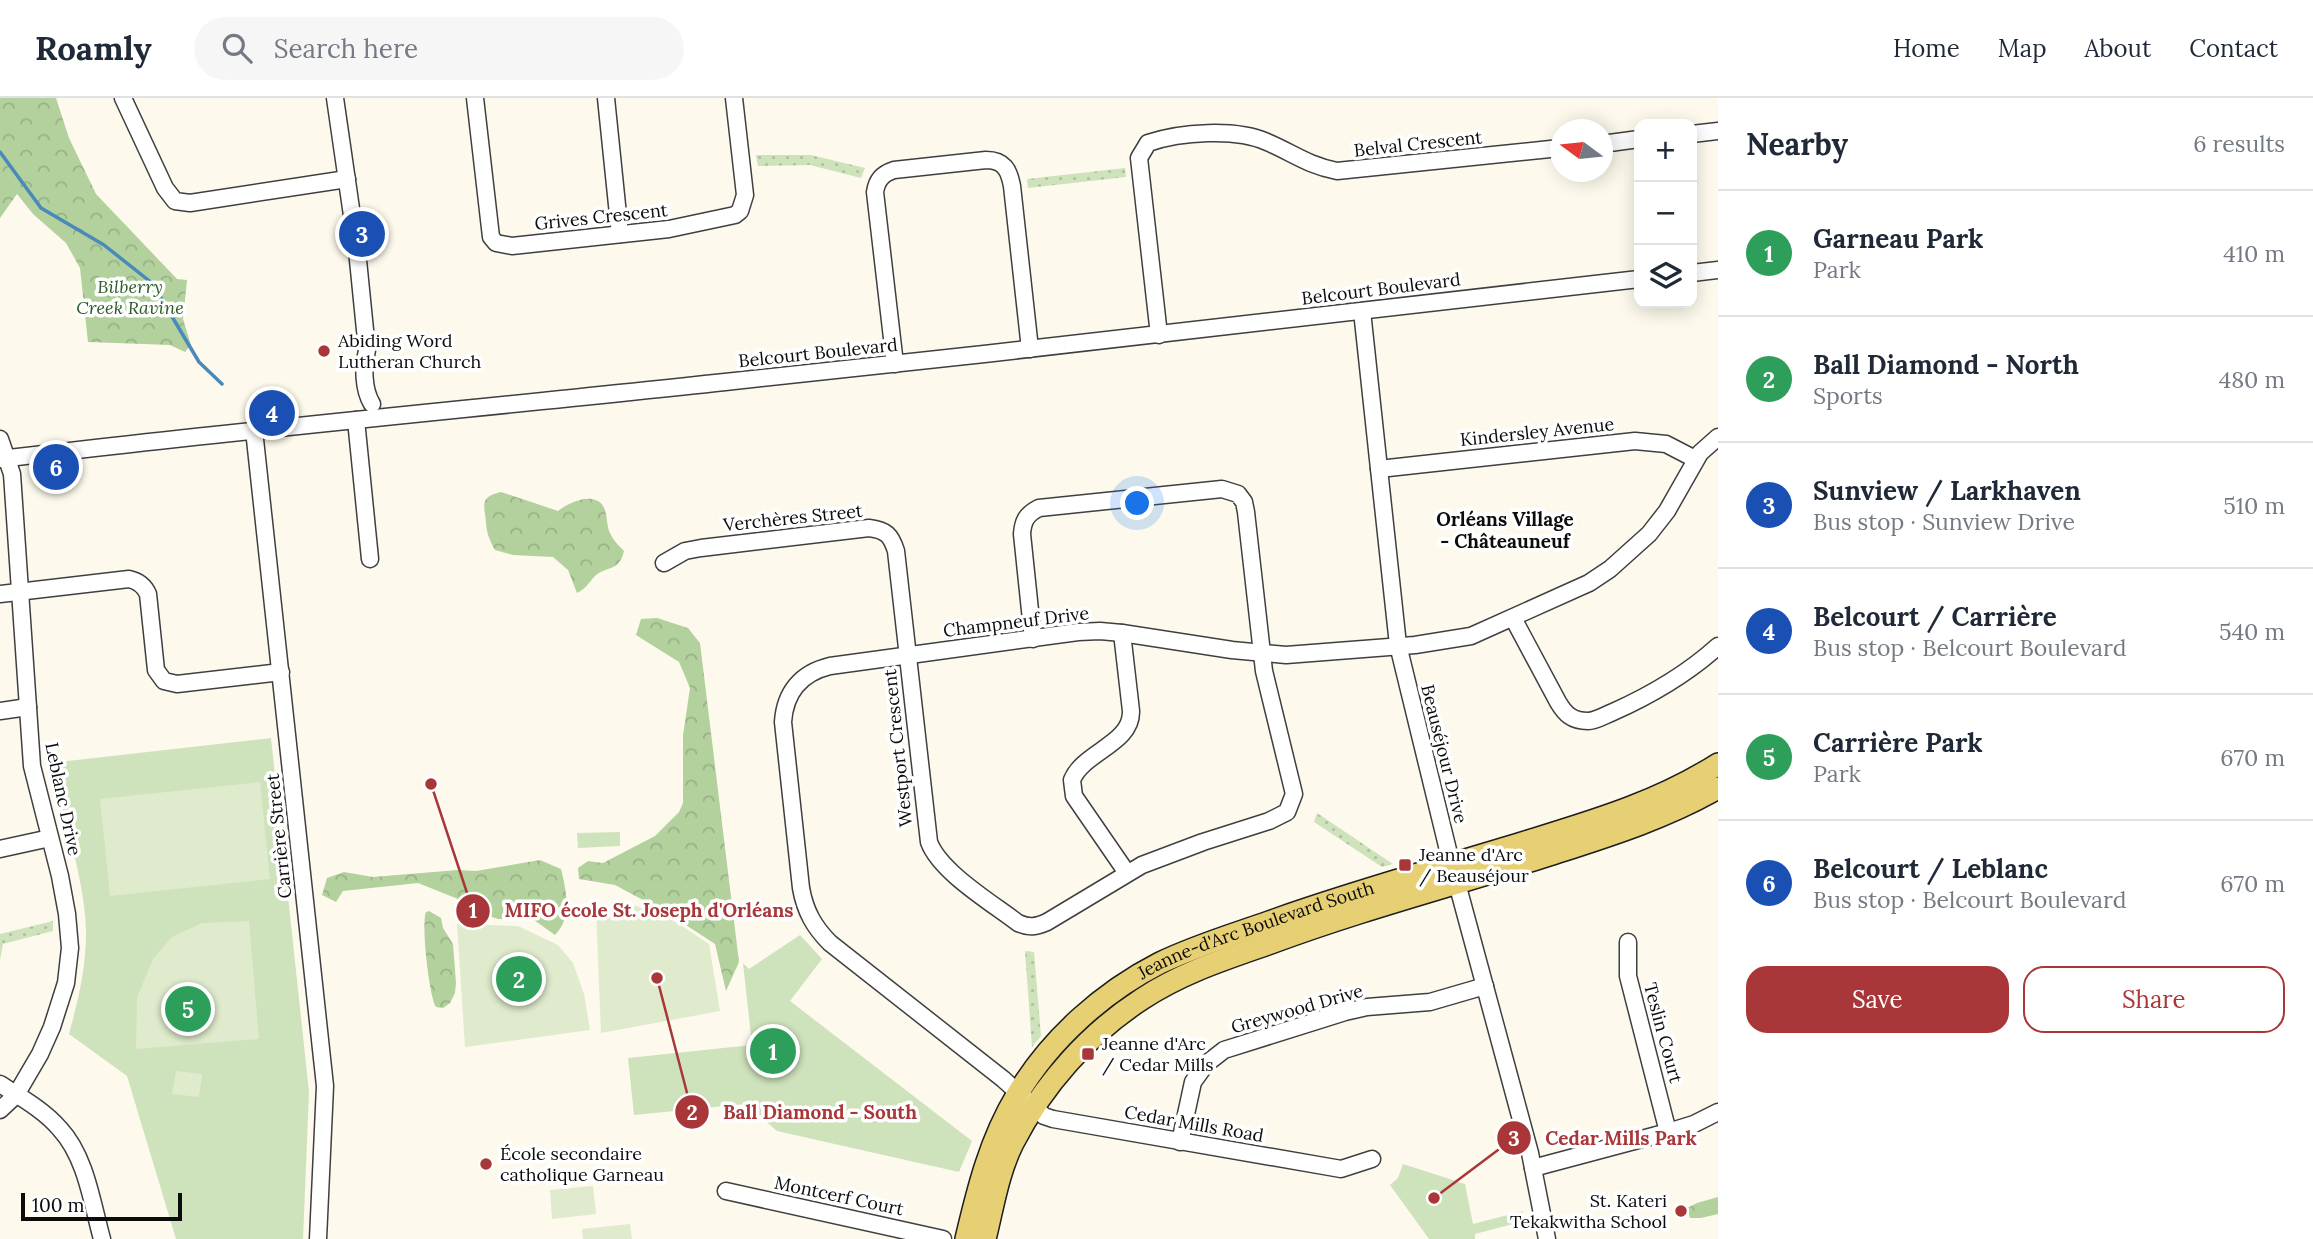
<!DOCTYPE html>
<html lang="en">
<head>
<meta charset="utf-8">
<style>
  :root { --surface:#fff; --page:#f6f6f7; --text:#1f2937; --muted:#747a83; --line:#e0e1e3; --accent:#a93638 }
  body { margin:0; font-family:Lora,serif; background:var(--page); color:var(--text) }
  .controls { position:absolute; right:21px; top:21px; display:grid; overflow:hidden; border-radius:14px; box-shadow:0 4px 18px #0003 }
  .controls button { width:63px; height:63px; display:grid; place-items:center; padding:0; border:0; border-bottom:2px solid var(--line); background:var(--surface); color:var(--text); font:35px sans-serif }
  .compass { position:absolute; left:1550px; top:21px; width:63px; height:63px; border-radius:50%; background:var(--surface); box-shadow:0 4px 18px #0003; rotate:285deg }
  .scale { position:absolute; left:21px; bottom:18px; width:161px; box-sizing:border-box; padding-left:7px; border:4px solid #0c0c0c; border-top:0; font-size:19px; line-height:24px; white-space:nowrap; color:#0c0c0c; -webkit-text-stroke:5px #fff; paint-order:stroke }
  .you { position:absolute; left:1138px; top:406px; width:24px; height:24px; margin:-18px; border:5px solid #fff; border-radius:50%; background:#1a73e8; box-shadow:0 0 0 10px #1a73e833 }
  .badge { display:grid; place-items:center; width:46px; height:46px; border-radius:50%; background:var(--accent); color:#fff; font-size:23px; font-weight:700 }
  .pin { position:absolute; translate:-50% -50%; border:4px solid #fff; box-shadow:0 2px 7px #0006 }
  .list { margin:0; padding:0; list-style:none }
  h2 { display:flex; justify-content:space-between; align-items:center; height:91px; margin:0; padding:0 28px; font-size:30px }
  h2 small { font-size:23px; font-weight:400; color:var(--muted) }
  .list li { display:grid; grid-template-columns:46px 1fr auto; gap:21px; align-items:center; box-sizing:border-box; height:126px; padding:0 28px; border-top:2px solid var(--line) }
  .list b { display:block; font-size:26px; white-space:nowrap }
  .list p { margin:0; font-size:23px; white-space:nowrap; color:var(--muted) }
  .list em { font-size:23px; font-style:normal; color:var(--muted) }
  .actions { display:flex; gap:14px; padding:21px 28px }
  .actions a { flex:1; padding:16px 0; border:2px solid var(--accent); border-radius:21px; text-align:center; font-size:24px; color:var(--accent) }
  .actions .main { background:var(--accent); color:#fff }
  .icon { flex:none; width:38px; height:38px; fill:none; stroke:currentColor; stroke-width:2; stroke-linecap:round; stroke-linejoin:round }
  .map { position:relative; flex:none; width:1718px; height:1141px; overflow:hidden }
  header { display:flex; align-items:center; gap:42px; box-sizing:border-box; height:98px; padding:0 35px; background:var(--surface); border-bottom:2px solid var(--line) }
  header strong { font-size:33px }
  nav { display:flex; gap:38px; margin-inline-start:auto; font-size:24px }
  .search { width:490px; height:63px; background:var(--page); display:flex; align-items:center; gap:18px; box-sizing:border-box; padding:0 24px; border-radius:38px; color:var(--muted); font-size:26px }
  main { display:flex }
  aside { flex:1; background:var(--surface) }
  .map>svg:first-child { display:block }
</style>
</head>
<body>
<header>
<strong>Roamly</strong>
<div class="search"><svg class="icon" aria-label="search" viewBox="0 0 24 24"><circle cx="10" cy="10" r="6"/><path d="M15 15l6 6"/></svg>Search here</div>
<nav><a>Home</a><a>Map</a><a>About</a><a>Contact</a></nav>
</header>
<main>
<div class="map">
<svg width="1718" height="1141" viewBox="0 0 1718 1141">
  <defs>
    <pattern id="grass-dots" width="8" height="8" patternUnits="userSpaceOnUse" patternTransform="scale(1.75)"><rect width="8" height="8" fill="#cee2bb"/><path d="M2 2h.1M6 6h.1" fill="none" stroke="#b0c1a0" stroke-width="1.8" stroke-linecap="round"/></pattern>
    <pattern id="forest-crowns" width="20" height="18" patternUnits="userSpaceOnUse" patternTransform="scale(1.75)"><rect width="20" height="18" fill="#b2d19d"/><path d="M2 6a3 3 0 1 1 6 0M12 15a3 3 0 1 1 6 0" fill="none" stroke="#98b286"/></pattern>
  </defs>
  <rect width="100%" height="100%" fill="#fdfaed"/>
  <g fill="url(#grass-dots)">
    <path d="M 756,57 L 811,57 L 865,70 L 861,80 L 810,67 L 758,68 Z"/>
    <path d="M 1125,70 L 1126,79 L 1028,90 L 1027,81 Z"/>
    <path d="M 1317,715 L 1393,766 L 1382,769 L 1314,724 Z"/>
    <path d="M 53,823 L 53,833 L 3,846 L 0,862 L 0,836 Z"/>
    <path d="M 1025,853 L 1034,854 L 1041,938 L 1032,949 Z"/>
  </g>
  <g fill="url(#forest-crowns)">
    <path d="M 0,0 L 56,0 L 69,40 L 96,96 L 177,181 L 187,182 L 183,221 L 191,247 L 185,254 L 170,247 L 88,244 L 80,170 L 66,145 L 33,116 L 17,96 L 0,120 Z"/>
    <path d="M 501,394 L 558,413 C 568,405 593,393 603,408 C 608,416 606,427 610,435 C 613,442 619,448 624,453 C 619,475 606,467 594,479 C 588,486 585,491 577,495 L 568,472 L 553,459 L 513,457 L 495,452 C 489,441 487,436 486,425 C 485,408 478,399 501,394 Z"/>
    <path d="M 657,520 L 688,530 L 700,545 L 739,864 L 726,893 L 715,846 L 669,816 L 615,787 L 579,781 L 578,770 L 588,763 L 603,765 L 655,738 L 679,714 L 683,705 L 683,637 L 690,590 L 679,564 L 636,537 L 641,521 Z"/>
    <path d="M 540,762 L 561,771 C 566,792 573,819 555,837 L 534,822 L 498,821 L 476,814 L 463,803 L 418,785 L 343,793 L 336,804 L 322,797 L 327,780 L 344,774 L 373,779 L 458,772 L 476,773 Z"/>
    <path d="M 429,813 L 441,820 L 443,830 L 453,846 L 456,885 L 455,895 L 450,905 L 443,910 L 436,909 C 429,898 421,825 426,814 Z"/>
    <path d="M 1718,1099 L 1718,1116 L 1701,1120 L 1690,1120 L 1687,1110 L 1697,1105 Z"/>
  </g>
  <g fill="#cee2bb">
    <path d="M 271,640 L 309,994 L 303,1141 L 176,1141 L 127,978 L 69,936 C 78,903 86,870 86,835 C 86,784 62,715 50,665 Z"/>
    <path d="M 620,734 L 620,748 L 578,750 L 577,735 Z"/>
    <path d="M 800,837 L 822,861 L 790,903 L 972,1043 L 959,1074 L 777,1033 L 746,1006 L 634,1017 L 628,960 L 752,947 L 743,865 L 749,871 Z"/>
    <path d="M 1403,1066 L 1465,1086 L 1473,1126 L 1523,1113 L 1524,1123 L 1475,1136 L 1475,1141 L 1429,1141 L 1390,1087 L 1398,1080 Z"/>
  </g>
  <g fill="#dfebcc">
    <path d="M 260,684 L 270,781 L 110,798 L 100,701 Z"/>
    <path d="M 634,807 L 676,824 L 709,846 L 720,913 L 601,935 L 596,813 Z"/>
    <path d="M 249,823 L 259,941 L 136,951 L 137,899 L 153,861 L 172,839 L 202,825 Z"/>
    <path d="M 457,826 L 518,828 L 558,847 L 573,865 L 584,896 L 590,932 L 465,949 Z"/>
    <path d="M 176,973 L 202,976 L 199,999 L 172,996 Z"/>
    <path d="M 593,1088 L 596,1116 L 552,1121 L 550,1092 Z"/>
    <path d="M 630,1126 L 632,1141 L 583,1141 L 582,1131 Z"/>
  </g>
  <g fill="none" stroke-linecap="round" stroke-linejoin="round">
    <path stroke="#4989bb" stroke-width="3.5" d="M 0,54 L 41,110 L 104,147 L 152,185 L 199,264 L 222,286"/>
    <defs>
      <g id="minor">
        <path d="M 123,0 L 165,90 L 175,103 L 190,105 L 347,81"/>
        <path d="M 335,0 L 357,152 L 367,252 C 363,269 363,291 372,306"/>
        <path d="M 475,0 L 491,139 L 496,145 L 512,148 L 669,131 L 735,117 L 740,113 L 745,97 L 734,0"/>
        <path d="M 606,0 L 620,136"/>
        <path d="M 1692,36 L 1718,33"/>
        <path d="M 1602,46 L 1639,41"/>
        <path d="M 1692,175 L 1718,172"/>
        <path d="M 1362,213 L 1398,547 L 1448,752 L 1530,1055 L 1547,1141"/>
        <path d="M 1159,237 L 1139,60 L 1148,45 C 1180,34 1236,30 1267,44 C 1293,55 1307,67 1337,73 L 1560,50"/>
        <path d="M 895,266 L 875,94 C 877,82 882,76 894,72 L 986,62 C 1004,62 1009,72 1012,88 L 1030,251"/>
        <path d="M 356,322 L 370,461"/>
        <path d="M 254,332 L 325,988 L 318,1141"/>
        <path d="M 0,341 L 12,376 L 32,668 L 60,778 L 67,816 L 70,850 L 66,885 L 52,929 L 40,956 L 16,997 L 0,1012"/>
        <path d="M 0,361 C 241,332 483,310 725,284 C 1030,252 1335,216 1639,181"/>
        <path d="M 1379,371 L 1635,343 L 1666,346 L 1695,361"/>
        <path d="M 664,465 L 685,453 L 701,450 L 869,430 C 886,432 891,437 896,453 L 929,744 C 940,774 992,805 1018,825 C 1029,830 1036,829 1047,824 L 1142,767 L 1203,744 L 1269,723 L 1287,714 L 1294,696 L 1264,573 L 1246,414 L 1244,404 L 1238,396 L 1222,391 L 1039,410 C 1027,416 1023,422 1022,436 L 1033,541"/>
        <path d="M 0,496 L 129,481 C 138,483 144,487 148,496 L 156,572 L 164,583 L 177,586 L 281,574"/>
        <path d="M 1513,520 L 1558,604 C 1565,616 1572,623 1588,623 C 1596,623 1605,617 1613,614 C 1651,597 1687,576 1718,548"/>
        <path d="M 1122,535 L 1131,613 C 1132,646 1083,654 1072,682 L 1074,698 L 1127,775"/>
        <path d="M 0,613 L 28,609"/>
        <path d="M 0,751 L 50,740"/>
        <path d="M 1628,844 L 1628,878 L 1668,1034"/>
        <path d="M 0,986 C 20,999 44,1012 60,1031 C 86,1059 92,1105 102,1141"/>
        <path d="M 1180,1044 L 1193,984 L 1206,966 L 1224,952 L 1345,914 L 1367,909 L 1430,904 L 1485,888"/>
        <path d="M 1372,1061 L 1341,1071 L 1053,1021 L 1044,1018 L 1003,981 L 830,845 C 814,829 805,813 801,790 L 783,624 C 785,594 801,575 830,568 L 1078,534 L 1100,533 L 1122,535 L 1232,552 L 1286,557 L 1415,547 L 1471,538 L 1589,485 L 1610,471 L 1649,436 L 1667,413 L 1700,355 L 1718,339"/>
        <path d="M 1533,1070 L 1668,1034 L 1694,1026 L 1718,1014"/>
        <path d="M 726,1093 L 943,1141"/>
      </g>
      <g id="major">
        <path id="s1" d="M 966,1141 C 978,1090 990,1042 1017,997 C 1050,941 1103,894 1160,865 C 1195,848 1232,837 1269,824 C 1352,794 1437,771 1522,745 C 1590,724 1657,705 1718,666"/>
        <path d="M 985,1141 C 993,1109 998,1075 1013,1045 C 1043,987 1088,936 1142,901 C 1181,875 1225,861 1268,846 C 1359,812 1454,787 1546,758 C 1605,739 1664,721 1718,690"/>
      </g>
    </defs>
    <use href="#minor" stroke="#3f3f3f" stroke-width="19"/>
    <use href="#major" stroke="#1d1d1d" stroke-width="24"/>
    <use href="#minor" stroke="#fff" stroke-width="16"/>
    <use href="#major" stroke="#e7cf73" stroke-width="21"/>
  </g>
  <g fill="#a93638" stroke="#fff" stroke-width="2.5">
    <circle cx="324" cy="253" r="7"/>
    <rect x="1398" y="760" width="14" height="14" rx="3.5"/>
    <rect x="1081" y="949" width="14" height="14" rx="3.5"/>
    <circle cx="486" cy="1066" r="7"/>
    <circle cx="1681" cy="1113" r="7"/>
  </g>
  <g text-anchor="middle" stroke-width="7" stroke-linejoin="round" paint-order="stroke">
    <g font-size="18" fill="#0c0c0c" stroke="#fff">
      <text transform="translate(1418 46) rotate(-6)" y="6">Belval Crescent</text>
      <text transform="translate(601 119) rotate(-6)" y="6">Grives Crescent</text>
      <text transform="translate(1381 191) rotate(-7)" y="6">Belcourt Boulevard</text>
      <text transform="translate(818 255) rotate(-6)" y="6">Belcourt Boulevard</text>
      <text transform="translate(1537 334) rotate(-6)" y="6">Kindersley Avenue</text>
      <text transform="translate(793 420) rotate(-6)" y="6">Verchères Street</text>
      <text transform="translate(1016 524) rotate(-7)" y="6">Champneuf Drive</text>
      <text transform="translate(898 650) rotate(-96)" y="6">Westport Crescent</text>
      <text transform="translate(1444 656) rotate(76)" y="6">Beauséjour Drive</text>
      <text transform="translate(63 701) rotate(78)" y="6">Leblanc Drive</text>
      <text transform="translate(279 738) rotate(-96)" y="6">Carrière Street</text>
      <text dy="6" stroke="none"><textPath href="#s1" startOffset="452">Jeanne-d'Arc Boulevard South</textPath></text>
      <text transform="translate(1297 911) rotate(-16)" y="6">Greywood Drive</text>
      <text transform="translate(1663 935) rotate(75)" y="6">Teslin Court</text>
      <text transform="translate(1194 1026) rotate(10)" y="6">Cedar Mills Road</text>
      <text transform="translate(839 1098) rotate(12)" y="6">Montcerf Court</text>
    </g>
    <g font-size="18" font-style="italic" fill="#2e5b25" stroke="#fff">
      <text x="130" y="195">Bilberry<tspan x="130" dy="21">Creek Ravine</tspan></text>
    </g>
    <g font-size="18" fill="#0c0c0c" stroke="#fff" text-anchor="start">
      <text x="338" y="249">Abiding Word<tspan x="338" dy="21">Lutheran Church</tspan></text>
      <text x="1419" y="763">Jeanne d'Arc<tspan x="1419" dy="21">/ Beauséjour</tspan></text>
      <text x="1102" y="952">Jeanne d'Arc<tspan x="1102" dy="21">/ Cedar Mills</tspan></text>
      <text x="500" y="1062">École secondaire<tspan x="500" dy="21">catholique Garneau</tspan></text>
      <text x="1667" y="1109" text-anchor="end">St. Kateri<tspan x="1667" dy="21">Tekakwitha School</tspan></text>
    </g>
    <g font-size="19" font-weight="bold" fill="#0c0c0c" stroke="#fff">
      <text x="1505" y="428">Orléans Village<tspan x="1505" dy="22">- Châteauneuf</tspan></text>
    </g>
  </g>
  <path fill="none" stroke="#a93638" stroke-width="2.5" d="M431 686L473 813M657 880L692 1014M1434 1100L1514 1040"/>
  <g fill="#a93638" stroke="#fff" stroke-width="2.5">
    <circle cx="431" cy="686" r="7"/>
    <circle cx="657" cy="880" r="7"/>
    <circle cx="1434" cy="1100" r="7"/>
    <circle cx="473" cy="813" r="18"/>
    <circle cx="692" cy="1014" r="18"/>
    <circle cx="1514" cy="1040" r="18"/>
  </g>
  <g font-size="21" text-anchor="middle" font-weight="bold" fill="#fff">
    <text x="473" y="820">1</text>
    <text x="692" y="1022">2</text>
    <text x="1514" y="1048">3</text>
  </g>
  <g font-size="19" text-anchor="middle" font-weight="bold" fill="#a93638" stroke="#fff" stroke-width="7" stroke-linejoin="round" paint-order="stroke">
    <text x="649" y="819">MIFO école St. Joseph d'Orléans</text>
    <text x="820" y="1021">Ball Diamond - South</text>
    <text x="1621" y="1047">Cedar Mills Park</text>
  </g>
</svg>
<div class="controls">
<button>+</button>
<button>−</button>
<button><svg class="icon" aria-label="layers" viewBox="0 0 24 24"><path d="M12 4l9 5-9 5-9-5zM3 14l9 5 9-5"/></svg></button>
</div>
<svg class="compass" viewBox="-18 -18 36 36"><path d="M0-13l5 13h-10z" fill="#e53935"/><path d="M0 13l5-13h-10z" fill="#747a83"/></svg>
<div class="scale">100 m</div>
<div class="you"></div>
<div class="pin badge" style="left:773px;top:953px;background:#2e9e5b">1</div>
<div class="pin badge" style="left:519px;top:881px;background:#2e9e5b">2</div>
<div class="pin badge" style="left:362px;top:136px;background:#1a4fb4">3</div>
<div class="pin badge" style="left:272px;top:315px;background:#1a4fb4">4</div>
<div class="pin badge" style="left:188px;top:911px;background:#2e9e5b">5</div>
<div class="pin badge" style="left:56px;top:369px;background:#1a4fb4">6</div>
</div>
<aside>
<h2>Nearby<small>6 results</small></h2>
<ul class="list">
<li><span class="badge" style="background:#2e9e5b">1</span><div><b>Garneau Park</b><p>Park</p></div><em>410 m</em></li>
<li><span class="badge" style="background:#2e9e5b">2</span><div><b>Ball Diamond - North</b><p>Sports</p></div><em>480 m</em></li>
<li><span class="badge" style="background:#1a4fb4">3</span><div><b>Sunview / Larkhaven</b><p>Bus stop · Sunview Drive</p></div><em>510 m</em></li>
<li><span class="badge" style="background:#1a4fb4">4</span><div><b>Belcourt / Carrière</b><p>Bus stop · Belcourt Boulevard</p></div><em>540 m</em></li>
<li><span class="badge" style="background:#2e9e5b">5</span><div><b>Carrière Park</b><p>Park</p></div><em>670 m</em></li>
<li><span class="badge" style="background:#1a4fb4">6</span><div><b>Belcourt / Leblanc</b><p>Bus stop · Belcourt Boulevard</p></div><em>670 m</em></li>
</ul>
<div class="actions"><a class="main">Save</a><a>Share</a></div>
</aside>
</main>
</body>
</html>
